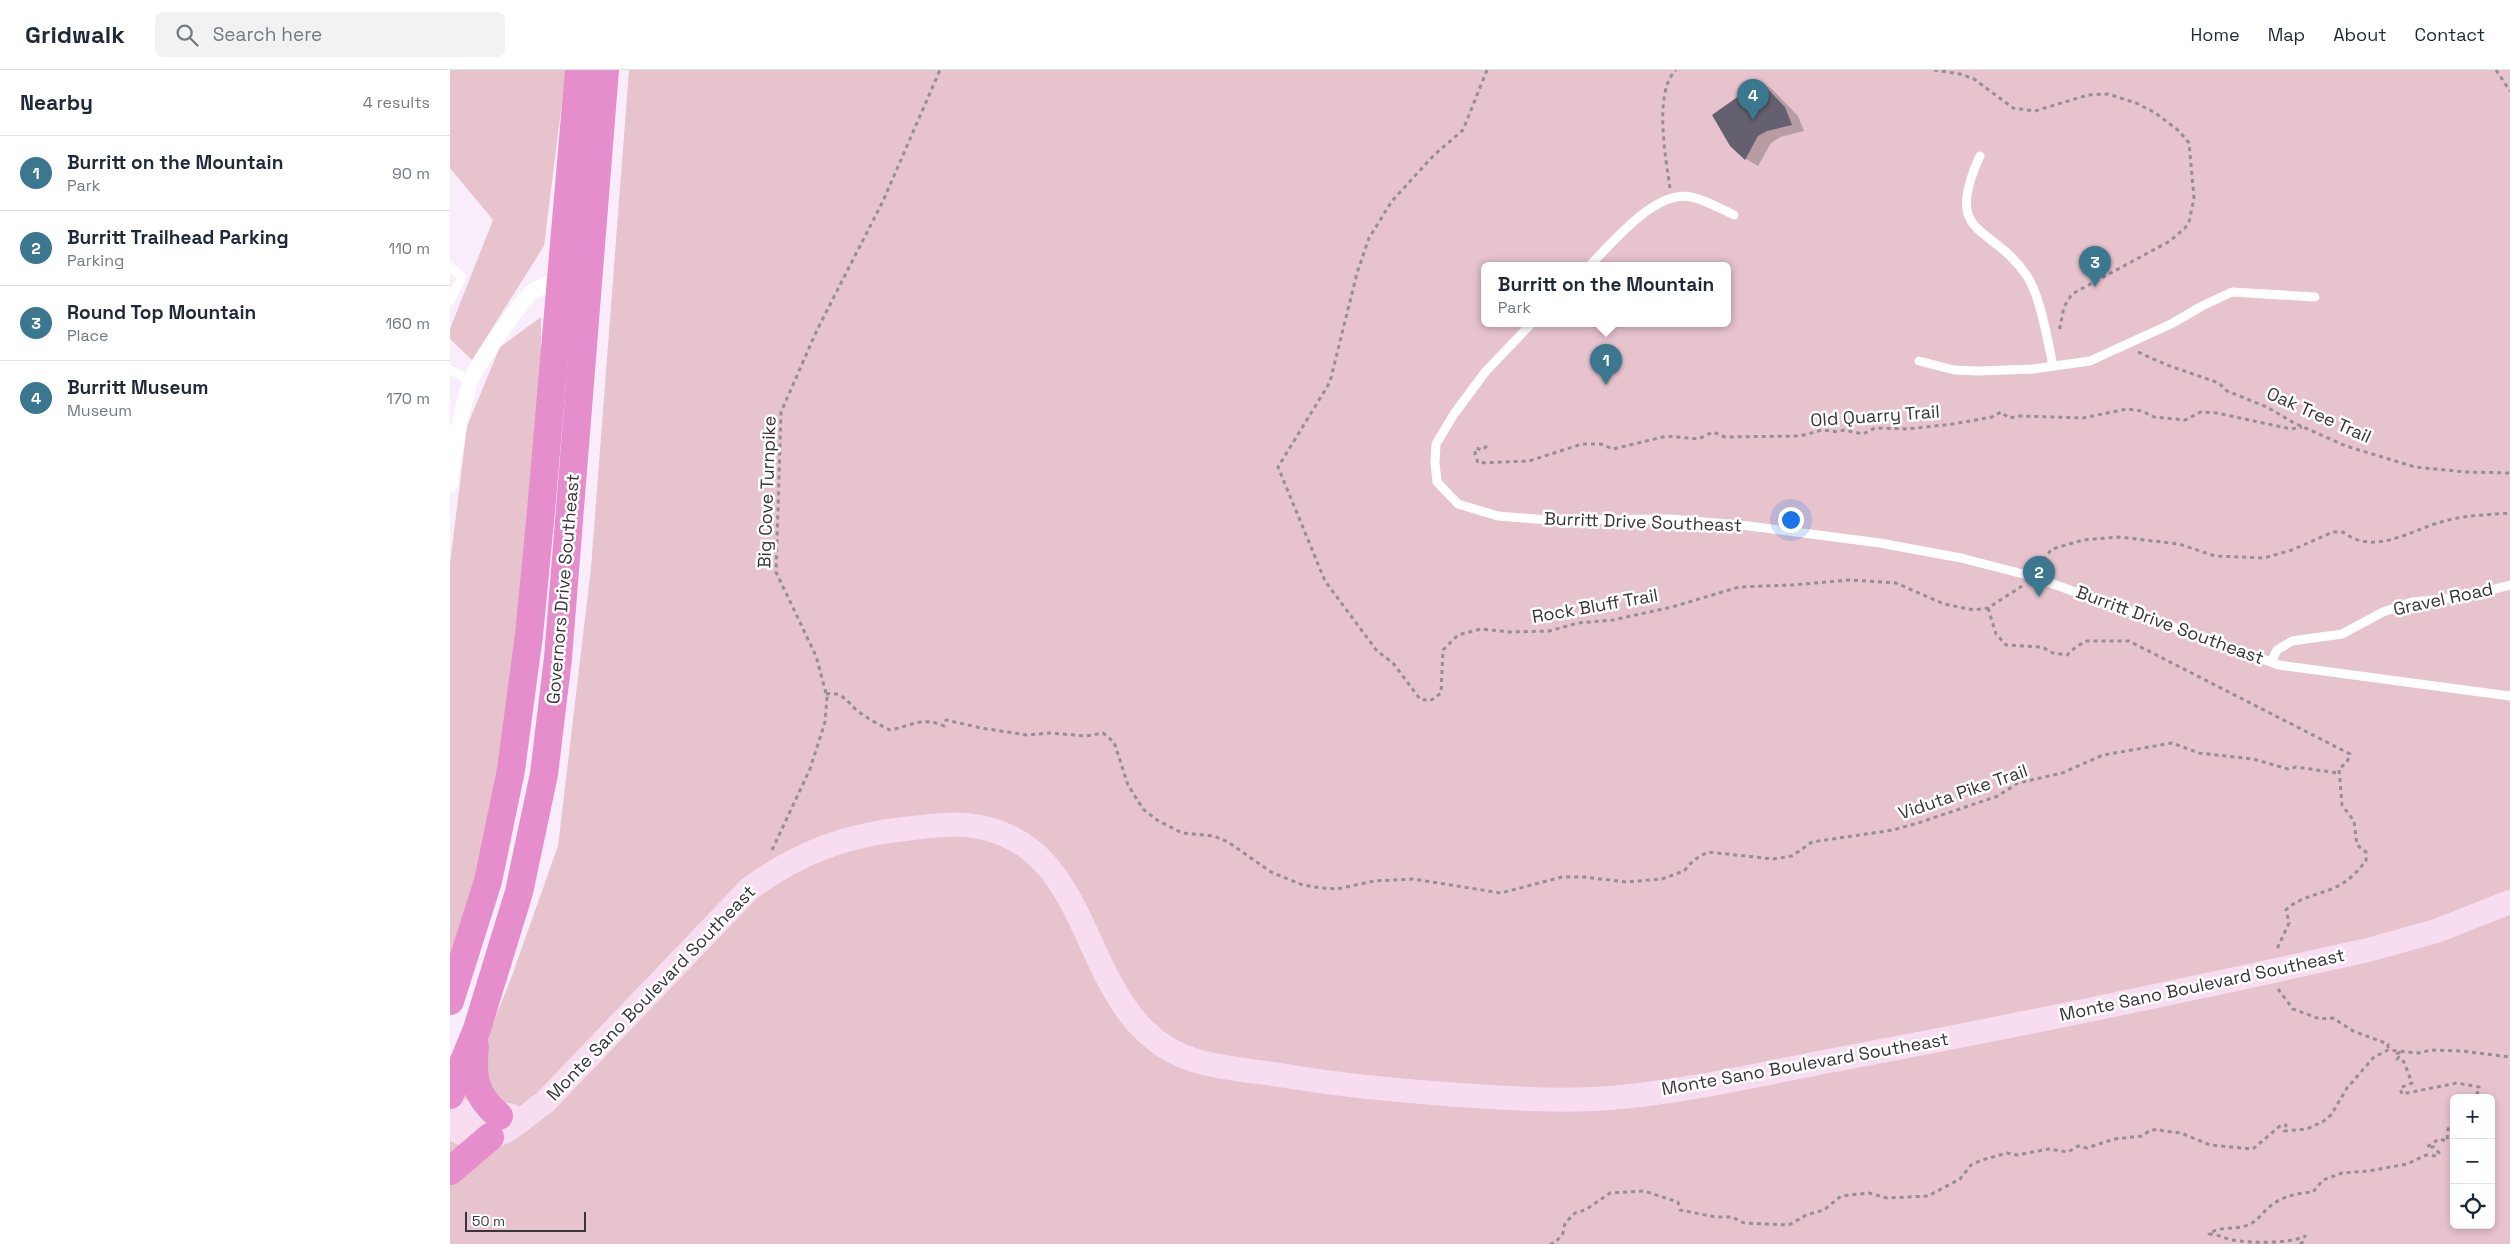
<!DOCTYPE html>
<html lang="en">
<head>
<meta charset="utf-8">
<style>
  :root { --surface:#fff; --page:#f2f2f3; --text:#1f2937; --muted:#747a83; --line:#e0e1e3; --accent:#3b778e }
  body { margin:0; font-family:"Space Grotesk",sans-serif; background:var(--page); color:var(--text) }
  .controls { position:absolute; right:15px; bottom:15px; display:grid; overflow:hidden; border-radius:8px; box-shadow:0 2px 8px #0003 }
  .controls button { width:45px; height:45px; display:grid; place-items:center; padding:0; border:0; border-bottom:1px solid var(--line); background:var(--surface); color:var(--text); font:25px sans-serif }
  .scale { position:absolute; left:15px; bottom:12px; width:121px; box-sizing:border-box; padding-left:5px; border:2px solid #3a353b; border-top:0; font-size:14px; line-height:18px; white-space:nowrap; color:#3a353b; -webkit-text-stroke:4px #fff; paint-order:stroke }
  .you { position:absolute; left:1340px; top:449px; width:18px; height:18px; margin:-12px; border:4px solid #fff; border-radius:50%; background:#1a73e8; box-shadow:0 0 0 8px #1a73e833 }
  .badge { display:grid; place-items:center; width:32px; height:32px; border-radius:50%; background:var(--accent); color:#fff; font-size:16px; font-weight:700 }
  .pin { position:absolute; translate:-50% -41px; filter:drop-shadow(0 1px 2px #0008) }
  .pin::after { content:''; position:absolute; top:26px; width:18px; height:15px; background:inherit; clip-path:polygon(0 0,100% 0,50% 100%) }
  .popup { position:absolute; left:1031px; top:192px; width:250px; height:65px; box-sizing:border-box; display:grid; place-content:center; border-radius:8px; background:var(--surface); filter:drop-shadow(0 1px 4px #0005); font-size:16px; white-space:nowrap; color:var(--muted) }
  .popup b { font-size:19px; color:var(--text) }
  .popup::after { content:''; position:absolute; left:50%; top:100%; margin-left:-10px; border:10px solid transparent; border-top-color:var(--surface) }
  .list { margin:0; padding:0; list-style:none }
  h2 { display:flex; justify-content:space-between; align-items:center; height:65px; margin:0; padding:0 20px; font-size:21px }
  h2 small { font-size:16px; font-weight:400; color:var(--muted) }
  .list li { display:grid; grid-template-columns:32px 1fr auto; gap:15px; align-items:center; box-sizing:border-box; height:75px; padding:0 20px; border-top:1px solid var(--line) }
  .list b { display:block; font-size:19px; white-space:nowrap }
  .list p { margin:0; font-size:16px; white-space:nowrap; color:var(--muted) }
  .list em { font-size:16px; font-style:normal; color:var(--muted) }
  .icon { flex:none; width:28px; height:28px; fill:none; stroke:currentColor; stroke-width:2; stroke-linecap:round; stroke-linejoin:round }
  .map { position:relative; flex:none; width:2060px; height:1174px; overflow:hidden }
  header { display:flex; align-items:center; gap:30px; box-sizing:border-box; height:70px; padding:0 25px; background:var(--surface); border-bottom:1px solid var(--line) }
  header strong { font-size:24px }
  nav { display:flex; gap:28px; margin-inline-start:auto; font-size:18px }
  .search { width:350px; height:45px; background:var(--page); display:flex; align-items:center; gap:12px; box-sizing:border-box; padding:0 18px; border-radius:8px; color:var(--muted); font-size:19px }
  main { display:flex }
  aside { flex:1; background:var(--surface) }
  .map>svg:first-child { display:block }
</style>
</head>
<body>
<header>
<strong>Gridwalk</strong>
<div class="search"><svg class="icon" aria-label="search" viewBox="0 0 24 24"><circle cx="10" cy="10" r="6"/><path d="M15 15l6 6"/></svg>Search here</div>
<nav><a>Home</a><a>Map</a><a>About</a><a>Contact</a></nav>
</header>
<main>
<aside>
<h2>Nearby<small>4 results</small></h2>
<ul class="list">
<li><span class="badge">1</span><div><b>Burritt on the Mountain</b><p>Park</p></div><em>90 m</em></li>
<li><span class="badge">2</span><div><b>Burritt Trailhead Parking</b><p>Parking</p></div><em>110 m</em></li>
<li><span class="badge">3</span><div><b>Round Top Mountain</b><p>Place</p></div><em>160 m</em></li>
<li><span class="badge">4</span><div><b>Burritt Museum</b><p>Museum</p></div><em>170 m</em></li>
</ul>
</aside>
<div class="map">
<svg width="2060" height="1174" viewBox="0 0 2060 1174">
  <rect width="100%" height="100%" fill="#f9edfc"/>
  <g fill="#e7c3ce" fill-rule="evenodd">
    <path d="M 0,0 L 116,0 L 94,176 L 22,290 L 0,269 L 0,259 L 43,150 L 0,98 Z"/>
    <path d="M 179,0 L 2060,0 L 2060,1174 L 0,1174 L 0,1060 L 60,911 L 108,776 L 141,498 ZM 1035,196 L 1277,196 L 1277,254 L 1035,254 ZM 2004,1028 L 2041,1028 L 2041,1155 L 2004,1155 Z"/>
    <path d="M 91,247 L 91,441 L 79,565 L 0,931 L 0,494 L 17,356 L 50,277 Z"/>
  </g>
  <path fill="#0003" d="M 1310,12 L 1323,20 L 1348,46 L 1354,61 L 1330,67 L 1321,73 L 1308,96 L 1296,89 L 1281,75 Z"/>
  <path fill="#65606f" d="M 1310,11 L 1335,37 L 1342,55 L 1317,61 L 1308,66 L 1295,90 L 1280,76 L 1262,45 Z"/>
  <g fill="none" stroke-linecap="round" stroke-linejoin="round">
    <g stroke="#958d97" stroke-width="3" stroke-dasharray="4 4" stroke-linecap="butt">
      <path d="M 1037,0 L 1013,60 L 984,85 L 942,131 L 919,168 L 907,203 L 880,312 L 828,397 L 875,511 L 927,581 L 943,593 L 970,629 L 980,631 L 991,623 L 993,580 L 1008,565 L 1031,559 L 1060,562 L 1099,561 L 1128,553 L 1163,550 L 1222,537 L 1289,517 L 1342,515 L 1400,510 L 1446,513 L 1494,534 L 1524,540 L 1538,538 L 1572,516"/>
      <path d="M 1484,0 L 1510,4 L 1524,9 L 1563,38 L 1585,41 L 1638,25 L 1658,24 L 1686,33 L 1704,42 L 1729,61 L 1739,73 L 1744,128 L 1739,152 L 1735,158 L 1720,171 L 1622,224 L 1614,237 L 1609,262"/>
      <path d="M 2046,0 L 2060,21"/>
      <path d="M 1220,118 C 1216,89 1203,22 1226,0"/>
      <path d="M 1688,282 L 1717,295 L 1769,313 L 1777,321 L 1817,337 L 1844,353 L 1896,376 L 1965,397 L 2016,402 L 2060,403"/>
      <path d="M 1037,376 L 1032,380 L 1026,378 L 1025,384 L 1028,393 L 1079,391 L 1132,374 L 1151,374 L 1163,379 L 1217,366 L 1248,369 L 1263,362 L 1275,367 L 1350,366 L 1372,360 L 1388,362 L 1394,360 L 1413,364 L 1425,358 L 1457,359 L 1503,354 L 1542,347 L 1551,342 L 1559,348 L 1570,346 L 1633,348 L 1677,339 L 1692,341 L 1704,347 L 1735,350 L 1751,342 L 1767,343 L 1841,359 L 1852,357"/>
      <path d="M 1588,496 L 1602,479 L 1633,470 L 1669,467 L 1729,474 L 1765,486 L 1814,488 L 1842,480 L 1883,462 L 1893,462 C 1924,486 1959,461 1991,452 C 2013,445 2037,445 2060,443"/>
      <path d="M 1538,538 L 1546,564 L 1556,575 L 1592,577 L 1603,583 L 1617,585 L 1627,576 L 1637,571 L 1679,571 L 1900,684 L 1897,692 L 1889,699 L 1892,735 L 1904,751 L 1907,775 L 1916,782 L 1916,791 C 1909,799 1902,808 1893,813 C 1875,825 1853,824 1836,840 L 1839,853 L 1827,879"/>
      <path d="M 376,624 C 394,621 397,633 409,642 C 418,649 430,655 440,660 C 461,656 473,646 494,656 L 496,650 L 531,658 L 577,665 L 600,663 L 636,666 L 653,663 L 664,672 L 678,715 L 693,739 L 707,750 L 732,763 L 764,766 L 778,772 L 821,802 L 853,815 L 871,818 L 887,819 L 924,811 L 963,809 L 1051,823 L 1112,807 L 1134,807 L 1176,812 L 1212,809 L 1234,801 L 1244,790 L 1258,782 L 1323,789 L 1342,786 L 1362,772 L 1443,760 L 1468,753 L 1548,726 L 1568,713 L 1612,703 L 1653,685 L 1722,673 L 1749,683 L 1803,689 L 1838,699 L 1846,697 L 1888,703"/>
      <path d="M 322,780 L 360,699 L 375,652 L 377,627 L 366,586 L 326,502 L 331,342 L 367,260 L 433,131 L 490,0"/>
      <path d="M 1828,919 L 1843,939 L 1870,949 L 1883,948 L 1903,961 L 1938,974 L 1938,980"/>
      <path d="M 1950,982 L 1947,984 L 1947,989 L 1949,987 L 1954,992 L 1962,1013 L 1950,1018 L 1952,1024 L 2007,1013 L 2029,1017 L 2030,1020 L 2023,1028"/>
      <path d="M 1100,1174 L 1105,1173 L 1113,1163 L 1115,1153 L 1125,1143 L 1135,1140 L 1160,1123 L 1194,1121 L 1228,1132 L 1230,1140 L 1266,1147 L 1282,1147 L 1294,1153 L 1339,1155 L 1356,1145 L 1374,1140 L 1391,1126 L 1419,1123 L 1437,1128 L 1478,1126 L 1510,1109 L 1521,1095 L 1532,1090 L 1557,1083 L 1567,1085 L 1599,1079 L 1618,1082 L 1628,1076 L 1637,1078 L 1664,1069 L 1692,1066 L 1699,1061 L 1709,1059 L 1713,1061 L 1731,1063 L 1760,1075 L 1803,1079 L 1831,1055 L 1836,1055 L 1834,1061 L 1857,1059 L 1874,1051 L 1881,1045 L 1897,1018 L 1924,987 L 1938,980 L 1968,983 L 1982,980 L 2013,981 L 2060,987"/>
      <path d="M 1850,1174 L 1854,1171 L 1855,1166 C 1841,1174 1800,1173 1782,1170 C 1774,1168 1767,1164 1759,1164 C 1769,1155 1787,1161 1800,1154 C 1809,1150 1814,1140 1823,1134 C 1834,1126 1849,1123 1863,1122 L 1873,1110 L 1892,1103 L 1919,1101 L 1957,1094 L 1976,1085 L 1987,1086 L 1989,1083 L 1984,1077 L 1977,1077 L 1989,1069 L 1997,1071 L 1998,1059 L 2004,1052"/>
    </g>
    <g stroke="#fff" stroke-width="9">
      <path d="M 1530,86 C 1492,169 1542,153 1577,206 C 1591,228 1597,269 1603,295"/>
      <path d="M 1139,196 C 1162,174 1205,119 1241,127 C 1256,130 1271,139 1284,145"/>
      <path d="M 0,197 L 12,207 L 0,231"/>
      <path d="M 1081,254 L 1036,301 L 1004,344 L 986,374 L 985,393 L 987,412 L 1008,434 L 1048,446 L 1098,450 L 1220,449 L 1299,456 L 1430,473 L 1511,488 L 1581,506 L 1829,595 L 2060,626"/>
      <path d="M 1469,291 L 1504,300 L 1528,301 L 1583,299 L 1640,291 L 1723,253 L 1752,236 L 1782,222 L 1865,227"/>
      <path d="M 0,300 L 21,310"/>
      <path d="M 1821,592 L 1827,580 L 1842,571 L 1892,564 L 1933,542 L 1962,532 L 2013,527 L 2060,515"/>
    </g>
    <path stroke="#fff" stroke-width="16" d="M 0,414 C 4,380 10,346 20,312 C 24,299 70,233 81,223 C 89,217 107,209 116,210"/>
    <g stroke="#f8ddf0" stroke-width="24">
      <path d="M 0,1036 C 21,1045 37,1047 60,1045"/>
      <path d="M 0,1058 C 8,1061 17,1067 26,1068 C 51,1072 76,1045 95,1032 L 299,819 C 351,781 399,764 463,758 C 480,756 498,753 516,755 C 660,769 619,961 754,993 C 783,1000 813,1002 842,1007 C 897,1016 953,1021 1009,1025 C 1059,1028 1110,1032 1160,1028 C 1243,1021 1323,1001 1405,986 C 1576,954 1747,918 1918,880 L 1986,861 L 2060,832"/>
    </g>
    <g stroke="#e68dcc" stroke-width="28">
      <path d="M 0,931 L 38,811 L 61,700 L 79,565 L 91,441 L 129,0"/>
      <path d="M 25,976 C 22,1008 24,1024 49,1046"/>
      <path d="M 0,1025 L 27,959 L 69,822 L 94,704 L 108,588 L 155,0"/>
      <path d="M 0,1101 L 40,1067"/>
    </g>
  </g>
  <g text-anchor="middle" stroke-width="5" stroke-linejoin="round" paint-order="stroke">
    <g font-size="18" fill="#3a353b" stroke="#fff">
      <text transform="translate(1869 345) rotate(24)" y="6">Oak Tree Trail</text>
      <text transform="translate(1425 346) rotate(-4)" y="6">Old Quarry Trail</text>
      <text transform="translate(317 422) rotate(-88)" y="6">Big Cove Turnpike</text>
      <text transform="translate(1193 452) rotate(2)" y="6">Burritt Drive Southeast</text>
      <text transform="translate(113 519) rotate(-85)" y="6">Governors Drive Southeast</text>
      <text transform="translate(1993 529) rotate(-12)" y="6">Gravel Road</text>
      <text transform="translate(1145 536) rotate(-10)" y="6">Rock Bluff Trail</text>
      <text transform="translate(1720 555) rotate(20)" y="6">Burritt Drive Southeast</text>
      <text transform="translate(1513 722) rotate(-19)" y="6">Viduta Pike Trail</text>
      <text transform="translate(1752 915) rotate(-12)" y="6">Monte Sano Boulevard Southeast</text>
      <text transform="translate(201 923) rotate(-46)" y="6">Monte Sano Boulevard Southeast</text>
      <text transform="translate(1355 994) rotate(-10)" y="6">Monte Sano Boulevard Southeast</text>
    </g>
  </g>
</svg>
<div class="controls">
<button>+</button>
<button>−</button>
<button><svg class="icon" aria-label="locate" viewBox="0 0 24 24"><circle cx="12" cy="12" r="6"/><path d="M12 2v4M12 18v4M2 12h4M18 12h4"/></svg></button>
</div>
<div class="scale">50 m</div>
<div class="you"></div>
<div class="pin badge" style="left:1156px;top:315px">1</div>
<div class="popup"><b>Burritt on the Mountain</b>Park</div>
<div class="pin badge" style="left:1589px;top:527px">2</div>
<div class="pin badge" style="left:1645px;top:217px">3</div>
<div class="pin badge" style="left:1303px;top:50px">4</div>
</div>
</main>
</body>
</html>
